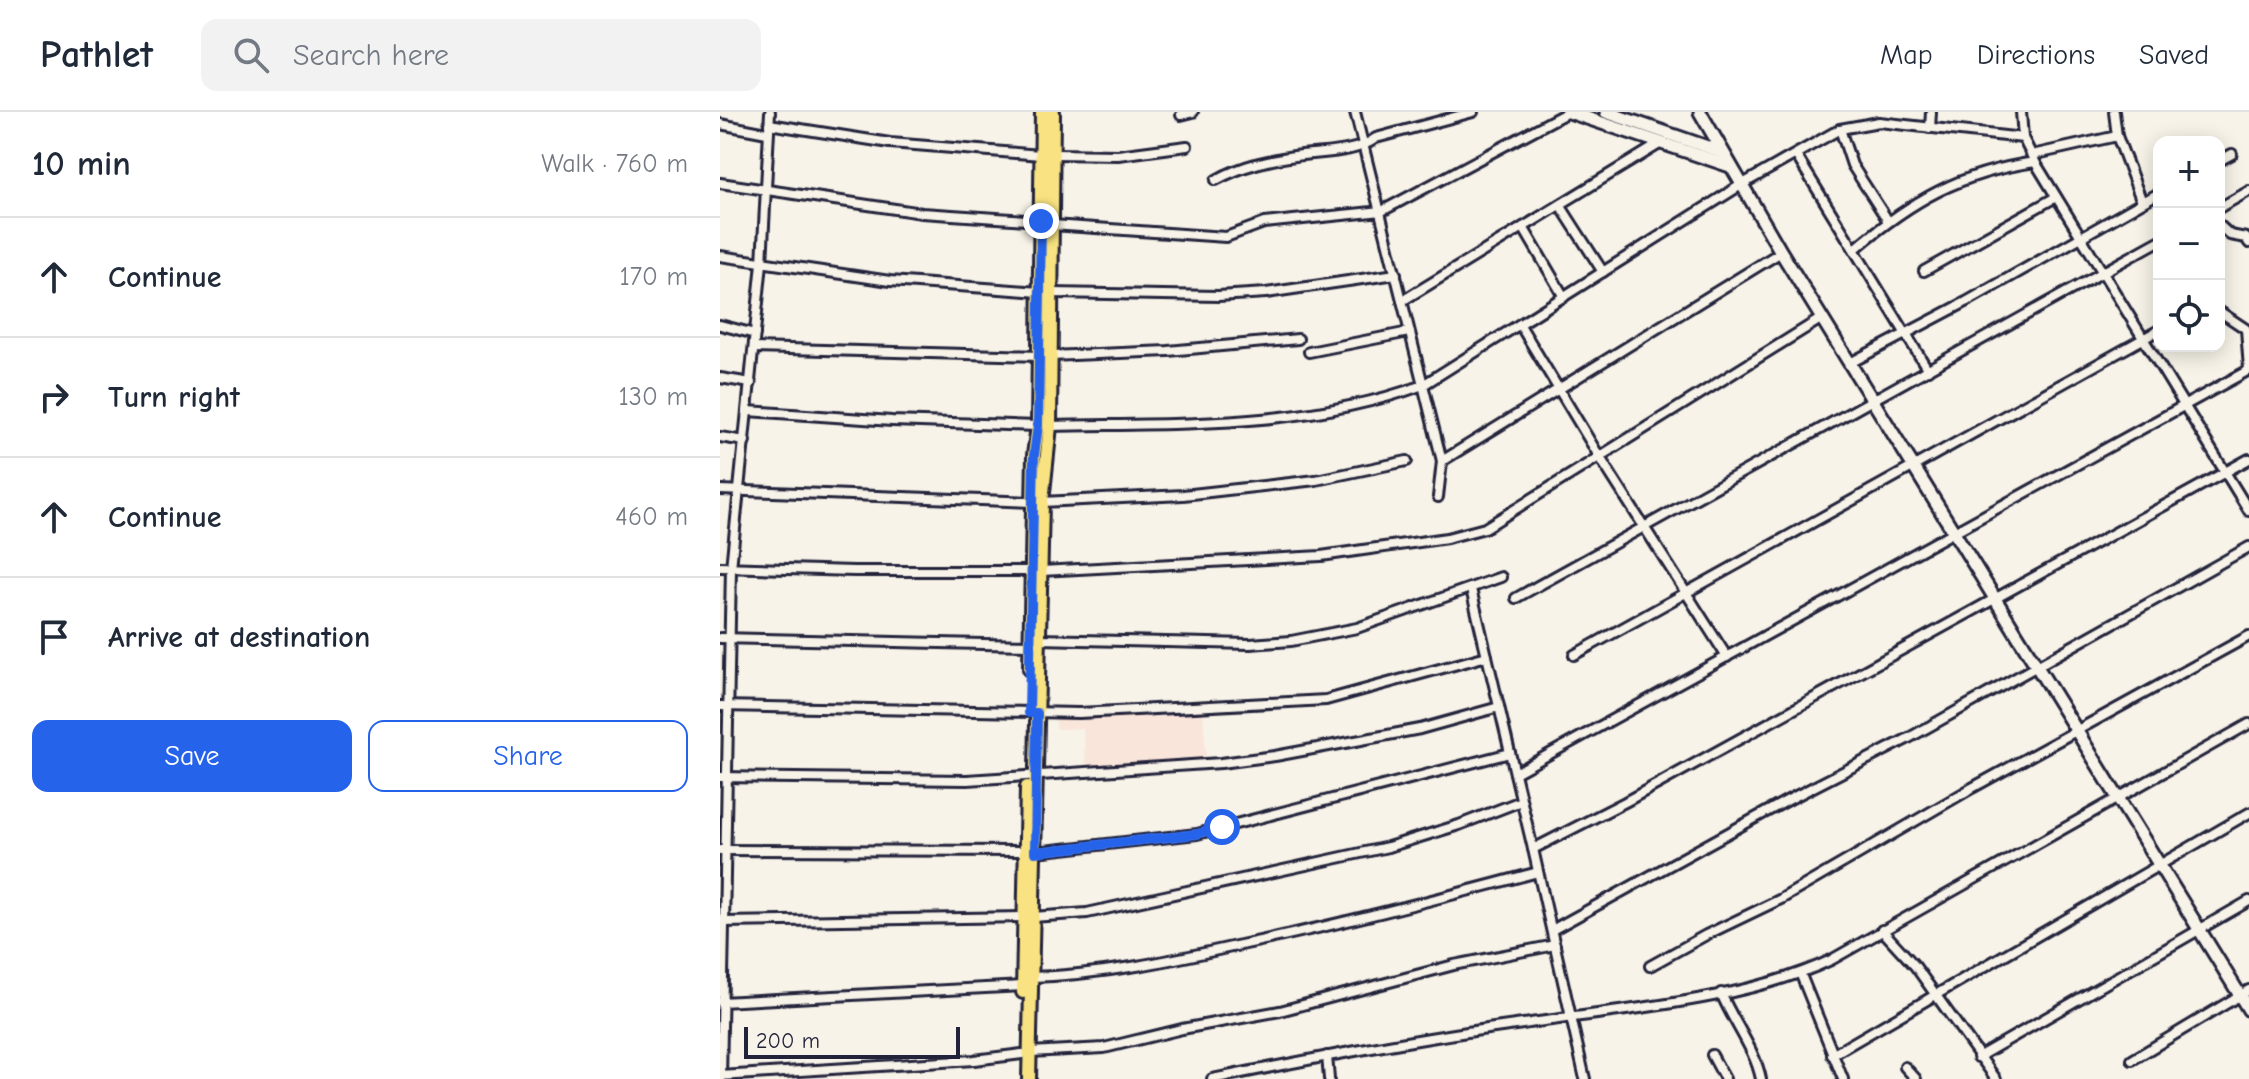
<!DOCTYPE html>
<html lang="en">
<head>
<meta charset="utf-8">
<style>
  :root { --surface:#fff; --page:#f2f2f3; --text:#1f2937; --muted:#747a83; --line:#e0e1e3; --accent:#2563eb }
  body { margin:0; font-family:"Comic Neue",sans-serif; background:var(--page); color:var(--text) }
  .controls { position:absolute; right:24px; top:24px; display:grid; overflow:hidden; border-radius:16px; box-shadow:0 4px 20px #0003 }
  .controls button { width:72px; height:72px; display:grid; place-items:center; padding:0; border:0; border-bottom:2px solid var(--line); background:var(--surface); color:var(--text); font:40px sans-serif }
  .scale { position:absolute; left:24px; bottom:20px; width:216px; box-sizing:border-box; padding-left:8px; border:4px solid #22223b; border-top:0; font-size:22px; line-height:28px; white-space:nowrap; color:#22223b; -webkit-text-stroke:6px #f7f3e8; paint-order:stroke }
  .stop { position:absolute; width:24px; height:24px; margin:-18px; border:6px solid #2563eb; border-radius:50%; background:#fff }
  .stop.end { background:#2563eb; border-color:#fff; box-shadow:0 2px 8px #0008 }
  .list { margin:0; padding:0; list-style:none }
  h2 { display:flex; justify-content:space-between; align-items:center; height:104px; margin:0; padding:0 32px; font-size:34px }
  h2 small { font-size:26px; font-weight:400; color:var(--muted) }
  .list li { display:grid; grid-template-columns:52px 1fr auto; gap:24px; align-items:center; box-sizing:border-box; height:120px; padding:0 32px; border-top:2px solid var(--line) }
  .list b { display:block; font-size:30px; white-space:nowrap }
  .list em { font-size:26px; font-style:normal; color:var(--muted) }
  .actions { display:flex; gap:16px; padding:24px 32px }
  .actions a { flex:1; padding:18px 0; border:2px solid var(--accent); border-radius:16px; text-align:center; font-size:28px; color:var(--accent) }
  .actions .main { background:var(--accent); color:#fff }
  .icon { flex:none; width:44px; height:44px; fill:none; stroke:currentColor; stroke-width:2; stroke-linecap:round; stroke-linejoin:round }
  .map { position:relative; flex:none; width:1529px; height:967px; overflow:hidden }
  header { display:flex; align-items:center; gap:48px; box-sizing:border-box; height:112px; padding:0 40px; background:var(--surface); border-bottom:2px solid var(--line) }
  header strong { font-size:38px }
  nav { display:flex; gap:44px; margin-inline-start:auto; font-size:28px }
  .search { width:560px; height:72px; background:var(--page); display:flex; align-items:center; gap:20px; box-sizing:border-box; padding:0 28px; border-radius:16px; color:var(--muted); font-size:30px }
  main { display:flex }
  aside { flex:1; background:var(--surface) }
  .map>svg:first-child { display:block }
</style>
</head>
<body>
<header>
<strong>Pathlet</strong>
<div class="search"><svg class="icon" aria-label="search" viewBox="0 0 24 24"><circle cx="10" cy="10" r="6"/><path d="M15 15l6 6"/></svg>Search here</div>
<nav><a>Map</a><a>Directions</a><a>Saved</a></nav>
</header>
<main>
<aside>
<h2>10 min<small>Walk · 760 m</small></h2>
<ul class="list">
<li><svg class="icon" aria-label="ahead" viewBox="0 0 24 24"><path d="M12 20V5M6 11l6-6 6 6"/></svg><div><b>Continue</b></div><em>170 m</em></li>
<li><svg class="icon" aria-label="right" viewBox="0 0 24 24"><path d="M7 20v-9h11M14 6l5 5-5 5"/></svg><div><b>Turn right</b></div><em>130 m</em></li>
<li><svg class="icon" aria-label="ahead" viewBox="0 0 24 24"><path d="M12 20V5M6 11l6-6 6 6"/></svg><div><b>Continue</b></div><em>460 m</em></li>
<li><svg class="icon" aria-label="arrive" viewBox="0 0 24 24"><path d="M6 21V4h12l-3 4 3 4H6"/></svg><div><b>Arrive at destination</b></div></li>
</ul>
<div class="actions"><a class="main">Save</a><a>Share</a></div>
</aside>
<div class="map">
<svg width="1529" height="967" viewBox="0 0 1529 967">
  <rect width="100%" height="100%" fill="#f7f3e8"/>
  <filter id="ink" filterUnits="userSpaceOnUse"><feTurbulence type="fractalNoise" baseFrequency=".0125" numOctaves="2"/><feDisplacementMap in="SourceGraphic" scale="16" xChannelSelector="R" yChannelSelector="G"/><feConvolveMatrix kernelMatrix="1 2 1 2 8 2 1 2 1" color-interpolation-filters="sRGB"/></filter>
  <g filter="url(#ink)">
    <path fill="#f9e5da" d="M 483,598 L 486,646 L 366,655 L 363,616 L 337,617 L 335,607 Z"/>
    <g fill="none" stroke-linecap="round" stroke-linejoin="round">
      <defs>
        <g id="street">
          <path d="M 635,0 L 722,349 L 718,385"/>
          <path d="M 1301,0 L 1303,26 L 1315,50 L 1529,399"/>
          <path d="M 1394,0 L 1397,24 L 1422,90"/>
          <path d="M 461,3 L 473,0"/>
          <path d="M 0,12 L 47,21"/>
          <path d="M 49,12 L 170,31 L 321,43"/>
          <path d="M 1210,16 L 1211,0"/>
          <path d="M 1120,17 L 1132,53 L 1168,109"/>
          <path d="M 333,42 L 398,43 L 467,34"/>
          <path d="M 1076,43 L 1208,258"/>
          <path d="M 1312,43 L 1397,24"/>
          <path d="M 1499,49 L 1512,42"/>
          <path d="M 496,68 C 523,53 552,47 582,43 C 606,40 636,41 656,26 L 753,0"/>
          <path d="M 0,71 L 202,101 L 321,109"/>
          <path d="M 840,93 L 883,160"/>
          <path d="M 1499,96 L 1529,79"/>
          <path d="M 332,113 L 506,125 L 544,111 L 662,99 L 848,0"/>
          <path d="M 1499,113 L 1510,123 L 1526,126 L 1529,131"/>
          <path d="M 803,115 L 844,185"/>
          <path d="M 1135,137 C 1192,88 1240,61 1315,50"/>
          <path d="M 0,144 L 170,169 L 320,180"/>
          <path d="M 1204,159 L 1336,85"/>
          <path d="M 332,181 L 498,184 L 546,181 L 676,162"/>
          <path d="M 682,189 L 941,31"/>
          <path d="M 1499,199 L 1526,217 L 1529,257"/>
          <path d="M 0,213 L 35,222"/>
          <path d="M 800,213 L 879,344 L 1007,545"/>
          <path d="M 34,236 L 319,244"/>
          <path d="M 589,240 L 689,220"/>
          <path d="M 330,244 L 448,239 L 578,227"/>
          <path d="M 1130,251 L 1246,190 L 1439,81"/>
          <path d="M 0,266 L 31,271"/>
          <path d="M 28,299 L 172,309 L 318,314"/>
          <path d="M 330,314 C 455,311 584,317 703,273 L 1021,73 L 1120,17 L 1159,10 L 1303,26"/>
          <path d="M 0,325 L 25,329"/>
          <path d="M 722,349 L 1061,140"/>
          <path d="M 0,378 L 313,390"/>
          <path d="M 322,390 L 463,383 L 596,368 L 687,349"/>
          <path d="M 0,455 L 134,459 L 312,459"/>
          <path d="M 321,459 L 601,444 L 727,426 L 765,416 L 1102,206"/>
          <path d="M 751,477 L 813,737 L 865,967"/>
          <path d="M 796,486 L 1439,129"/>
          <path d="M 0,526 L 310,533"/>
          <path d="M 319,527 L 530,532 L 571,529 L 637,516 L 781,465"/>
          <path d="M 854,543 L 1439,218"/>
          <path d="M 0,594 L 359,601 L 606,588 L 767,544"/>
          <path d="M 795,661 L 1529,258"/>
          <path d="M 0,665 L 247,668 L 501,651 L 555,644 L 700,617 L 779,595"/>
          <path d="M 813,737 L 905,690 L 1529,347"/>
          <path d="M 0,738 L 306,739"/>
          <path d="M 315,740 L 477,722 L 790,641"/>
          <path d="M 313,805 L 367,801 L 668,735 L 739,713 L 801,689"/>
          <path d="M 1,810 L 304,805"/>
          <path d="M 832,818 L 1070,687 L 1187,627 L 1529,435"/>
          <path d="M 1162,818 L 1195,854 L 1276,967"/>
          <path d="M 930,854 L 986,823 L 1061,787 L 1252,676 L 1529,524"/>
          <path d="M 1081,863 L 1123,967"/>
          <path d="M 312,865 C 381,863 449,849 516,834 C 618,813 718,787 818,760"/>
          <path d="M 1001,881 C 1013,910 1035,937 1041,967"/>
          <path d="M 1,890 L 303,874"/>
          <path d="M 310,940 L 384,936 L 462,917 L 560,899 L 734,853 L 835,833"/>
          <path d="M 992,943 L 1005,967"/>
          <path d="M 1112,943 L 1529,701"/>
          <path d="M 607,944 L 609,967"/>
          <path d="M 1258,945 L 1529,789"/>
          <path d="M 1412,948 L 1529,878"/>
          <path d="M 1185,955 L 1196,967"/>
          <path d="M 0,964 L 254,948 L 302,942"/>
          <path d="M 1,967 L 11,456 L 42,151 L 50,0"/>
          <path d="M 492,967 C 596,946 698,926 803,912 C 897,898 1025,889 1111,848 L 1529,612"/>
        </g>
        <g id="secondary">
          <path d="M 849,0 L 1010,54"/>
          <path d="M 886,0 L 1002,40"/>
          <path d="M 980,0 L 1061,140 L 1529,898"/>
        </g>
        <g id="primary">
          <path d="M 310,557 L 314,343 L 318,314 L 322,0"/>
          <path d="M 303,880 L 307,675"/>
          <path d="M 309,967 L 322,390 L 330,314 L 333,0"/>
        </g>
      </defs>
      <use href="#street" stroke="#22223b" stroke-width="14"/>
      <use href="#secondary" stroke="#22223b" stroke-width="17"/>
      <use href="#primary" stroke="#22223b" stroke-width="18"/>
      <use href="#street" stroke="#f7f3e8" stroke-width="8"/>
      <use href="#secondary" stroke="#f7f3e8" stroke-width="11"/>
      <use href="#primary" stroke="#f8e281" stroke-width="12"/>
    </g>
  </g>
  <g fill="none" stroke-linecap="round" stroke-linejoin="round" filter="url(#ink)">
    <path stroke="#2563eb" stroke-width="10" d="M 321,109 L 318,314 L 314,343 L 309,601 L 317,601 L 315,740 L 477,722 L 502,715"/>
  </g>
</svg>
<div class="controls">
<button>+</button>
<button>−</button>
<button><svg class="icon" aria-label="locate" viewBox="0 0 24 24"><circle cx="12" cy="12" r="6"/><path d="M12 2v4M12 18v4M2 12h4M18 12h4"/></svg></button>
</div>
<div class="scale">200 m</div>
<div class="stop" style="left:502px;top:715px"></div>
<div class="stop end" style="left:321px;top:109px"></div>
</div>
</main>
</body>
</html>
